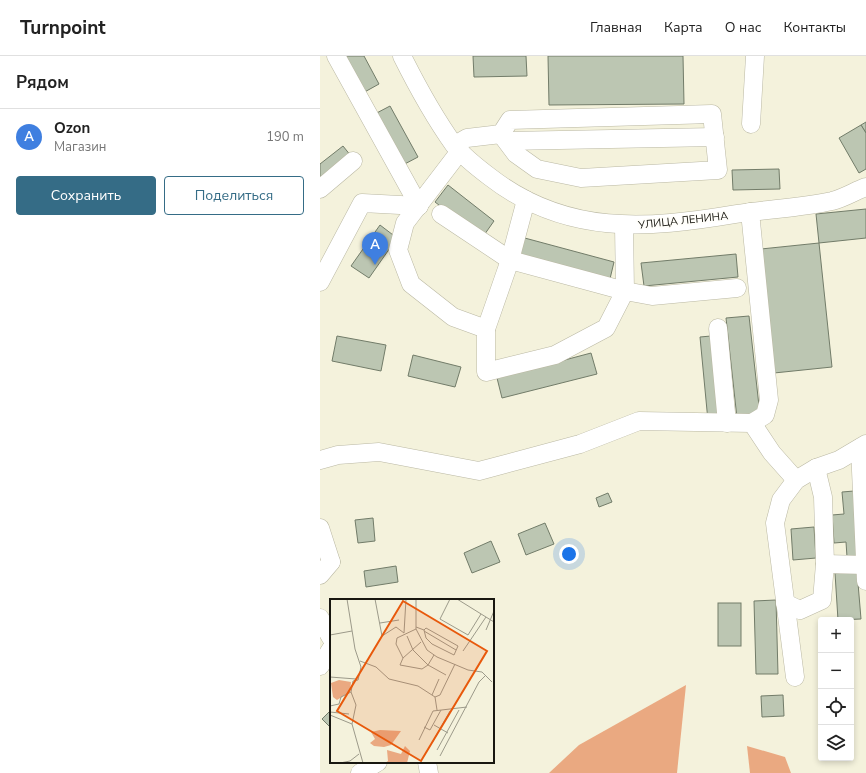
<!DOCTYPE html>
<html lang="ru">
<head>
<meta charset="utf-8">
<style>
  :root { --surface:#fff; --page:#f2f2f2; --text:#222; --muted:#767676; --line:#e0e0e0; --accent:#356c86 }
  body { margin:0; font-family:"Nunito Sans",sans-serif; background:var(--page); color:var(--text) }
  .controls { position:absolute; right:12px; bottom:12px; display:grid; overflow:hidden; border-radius:4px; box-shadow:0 2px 6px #0003 }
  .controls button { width:36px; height:36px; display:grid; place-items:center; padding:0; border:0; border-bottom:1px solid var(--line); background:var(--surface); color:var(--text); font:20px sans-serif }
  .you { position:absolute; left:249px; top:498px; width:14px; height:14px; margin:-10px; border:3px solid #fff; border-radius:50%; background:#1a73e8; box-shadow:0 0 0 6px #1a73e833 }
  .badge { display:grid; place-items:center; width:26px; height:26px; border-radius:50%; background:var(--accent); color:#fff; font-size:13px; font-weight:700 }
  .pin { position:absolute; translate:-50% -33px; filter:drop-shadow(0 1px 2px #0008) }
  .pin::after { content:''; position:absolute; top:21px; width:14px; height:12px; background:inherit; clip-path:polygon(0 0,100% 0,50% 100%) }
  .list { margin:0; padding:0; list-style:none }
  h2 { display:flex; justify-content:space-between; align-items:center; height:52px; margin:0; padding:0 16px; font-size:17px }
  h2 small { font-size:13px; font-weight:400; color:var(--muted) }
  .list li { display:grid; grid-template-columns:26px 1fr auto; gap:12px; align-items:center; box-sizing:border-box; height:56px; padding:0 16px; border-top:1px solid var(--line) }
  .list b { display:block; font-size:15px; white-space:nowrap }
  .list p { margin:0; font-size:13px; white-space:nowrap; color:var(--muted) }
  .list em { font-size:13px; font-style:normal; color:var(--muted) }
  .actions { display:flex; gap:8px; padding:12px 16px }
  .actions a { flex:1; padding:9px 0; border:1px solid var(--accent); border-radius:4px; text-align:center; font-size:14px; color:var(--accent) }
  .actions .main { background:var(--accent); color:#fff }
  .icon { flex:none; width:22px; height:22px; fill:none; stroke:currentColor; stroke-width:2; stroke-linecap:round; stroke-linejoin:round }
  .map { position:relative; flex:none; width:546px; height:717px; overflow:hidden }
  header { display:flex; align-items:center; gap:24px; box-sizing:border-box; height:56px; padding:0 20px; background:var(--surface); border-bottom:1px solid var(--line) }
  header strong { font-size:19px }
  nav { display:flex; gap:22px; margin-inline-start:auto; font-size:14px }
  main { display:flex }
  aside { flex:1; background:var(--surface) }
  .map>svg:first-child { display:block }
</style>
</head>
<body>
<header>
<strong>Turnpoint</strong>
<nav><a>Главная</a><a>Карта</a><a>О нас</a><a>Контакты</a></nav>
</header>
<main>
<aside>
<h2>Рядом<small></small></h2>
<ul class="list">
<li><span class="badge" style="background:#3f7fe0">A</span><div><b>Ozon</b><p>Магазин</p></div><em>190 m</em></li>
</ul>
<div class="actions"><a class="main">Сохранить</a><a>Поделиться</a></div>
</aside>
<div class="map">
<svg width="546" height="717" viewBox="0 0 546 717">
  <rect width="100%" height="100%" fill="#f4f2dc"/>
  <g fill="#eaa981">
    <path d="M 366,629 L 357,717 L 229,717 L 259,689 Z"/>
    <path d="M 427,690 L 465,701 L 471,717 L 430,717 Z"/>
  </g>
  <g fill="#bcc6b2" stroke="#727c69">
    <path d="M 19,0 L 44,0 L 59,28 L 41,38 Z"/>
    <path d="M 153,0 L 206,0 L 207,20 L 154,21 Z"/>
    <path d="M 228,0 L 363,0 L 364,48 L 229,49 Z"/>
    <path d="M 70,50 L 98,101 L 79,111 L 51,60 Z"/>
    <path d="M 546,66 L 546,77 L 541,69 Z"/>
    <path d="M 541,69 L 546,77 L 546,113 L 539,117 L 519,82 Z"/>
    <path d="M 23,90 L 31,100 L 0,125 L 0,108 Z"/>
    <path d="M 459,113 L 460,133 L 413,134 L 412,114 Z"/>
    <path d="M 128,129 L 174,165 L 162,182 L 115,146 Z"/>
    <path d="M 546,153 L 546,182 L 499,187 L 496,158 Z"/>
    <path d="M 60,169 L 77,182 L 49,222 L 31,210 Z"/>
    <path d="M 201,181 L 294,206 L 289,227 L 195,202 Z"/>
    <path d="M 499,187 L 512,311 L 454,317 L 441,193 Z"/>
    <path d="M 416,198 L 418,221 L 324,230 L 321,207 Z"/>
    <path d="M 429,260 L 440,359 L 417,362 L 406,262 Z"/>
    <path d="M 17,280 L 66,289 L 61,315 L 12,305 Z"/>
    <path d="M 391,280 L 399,364 L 388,365 L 380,281 Z"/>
    <path d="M 271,297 L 277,318 L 182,342 L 177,322 Z"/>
    <path d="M 93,299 L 141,311 L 135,331 L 88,320 Z"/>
    <path d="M 534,435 L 538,501 L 527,501 L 526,486 L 514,487 L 512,459 L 524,458 L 522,436 Z"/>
    <path d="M 288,437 L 292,446 L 279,451 L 276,442 Z"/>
    <path d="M 53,462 L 55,485 L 38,487 L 35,464 Z"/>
    <path d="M 225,467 L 234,488 L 206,499 L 198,478 Z"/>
    <path d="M 494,471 L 496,502 L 473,504 L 471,473 Z"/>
    <path d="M 171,485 L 180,506 L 152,517 L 144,497 Z"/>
    <path d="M 76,510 L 78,526 L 46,531 L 44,515 Z"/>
    <path d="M 537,515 L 541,563 L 518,564 L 515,517 Z"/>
    <path d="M 456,544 L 458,618 L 436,618 L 434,545 Z"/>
    <rect x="398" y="547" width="23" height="43"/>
    <path d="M 463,639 L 464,660 L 442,661 L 441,640 Z"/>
    <path d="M 11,654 L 11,672 L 2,663 Z"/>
  </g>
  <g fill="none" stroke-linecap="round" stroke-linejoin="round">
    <defs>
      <g id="minor">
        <path d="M 16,0 L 99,150"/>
        <path d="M 82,0 C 97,30 114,61 134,89 C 144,101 158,112 170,121 C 246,180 327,173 416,158 C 448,153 481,152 512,145 C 524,142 535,135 546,131"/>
        <path d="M 431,68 L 435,0"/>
        <path d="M 187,85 L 395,81"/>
        <path d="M 135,89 L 147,82 L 181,78 L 196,98 L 217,113 L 261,122 L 398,114 L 392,58 L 190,64 L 181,78"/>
        <path d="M 140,95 L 85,167 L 78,194 L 91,228 L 133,261 L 166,273 L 166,316 L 235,299 L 286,272 L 305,235 L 304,169"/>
        <path d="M 0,133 L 33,105"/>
        <path d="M 121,158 L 190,204 L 305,235 L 332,240 L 417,232"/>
        <path d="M 0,226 L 42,147 L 99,150"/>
        <path d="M 398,272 L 407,367"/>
        <path d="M 166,273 L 190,204 L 206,144"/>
        <path d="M 432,367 L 452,397 L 476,424"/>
        <path d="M 540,392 L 546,525"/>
        <path d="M 0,404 L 18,399 L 59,396 L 159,415 L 260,388 L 319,365 L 432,367 L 445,359 L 449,344 L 430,156"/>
        <path d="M 0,472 L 11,506"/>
        <path d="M 505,508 L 546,509"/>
        <path d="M 0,519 L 11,506"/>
        <path d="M 465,547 L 480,554 L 502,544 L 505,508 L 503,441 L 496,412"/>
        <path d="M 0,562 L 11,582"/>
        <path d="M 0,610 L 11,593"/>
        <path d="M 475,621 L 455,467 L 461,444 L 476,424 L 496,412 L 519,404 L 546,388"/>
        <path d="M 107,706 L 109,717"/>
        <path d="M 40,717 L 58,706"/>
      </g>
    </defs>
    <use href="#minor" stroke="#bab8a3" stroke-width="19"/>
    <use href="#minor" stroke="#fff" stroke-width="18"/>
  </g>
  <g text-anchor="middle" stroke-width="3.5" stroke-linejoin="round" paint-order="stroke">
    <g font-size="11" fill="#181710" stroke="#fffefa">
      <text transform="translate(363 164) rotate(-6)" y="4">УЛИЦА ЛЕНИНА</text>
    </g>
  </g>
  <g transform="translate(10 543)">
    <rect width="164" height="164" fill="#f4f2dc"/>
    <path d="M 9,81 L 21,83 L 20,93 L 7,101 L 3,98 L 1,84 ZM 50,131 L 71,132 L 61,146 L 54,148 L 44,147 L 40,144 L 45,140 L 41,133 ZM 75,147 L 80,152 L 77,164 L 55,164 L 58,162 L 57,151 L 71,155 Z" fill="#eaa981"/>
    <path fill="none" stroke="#9c9a8a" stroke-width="1" d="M 17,0 L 25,50 L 31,68 L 28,81M 45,0 L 52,37 L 66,28 L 74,34M 86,0 L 86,30 L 97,51 L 107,58 L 138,71 L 152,73 L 162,83M 120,0 L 110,20 L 138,36 L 151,15M 127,0 L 164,23M 50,24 L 69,21M 86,28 L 94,31 L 96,39 L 102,45 L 124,56 L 128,47 L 96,29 L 94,31M 86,30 L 67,39 L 66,45 L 73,59 L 70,66 L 92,70 L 98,66 L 104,56M 156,31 L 164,12M 94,32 L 126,51M 74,34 L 76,0M 0,36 L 22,32M 77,37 L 83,51 L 98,66 L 116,76M 133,52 L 156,18M 73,59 L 91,43M 30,62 L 46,68 L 59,80 L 88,87 L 105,98 L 110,96 L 125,65M 0,78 L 26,80M 21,93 L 26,106 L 22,125 L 33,164M 102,96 L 109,80M 105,98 L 107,111M 0,107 L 9,105 L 11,98 L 21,93 L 23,82 L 28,81M 0,113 L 19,115M 0,116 L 22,125M 104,126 L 118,134M 94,128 L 100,131 L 111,111M 89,141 L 103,112 L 137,108M 102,144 L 120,112M 107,151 L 129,111M 110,157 L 149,83 L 155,77M 10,164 L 20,162 L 29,155"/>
    <path fill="#e8590c" fill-opacity="0.15" stroke="#e8590c" stroke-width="2" d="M 73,2 L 157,52 L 91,162 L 7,112 Z"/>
    <rect width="164" height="164" fill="none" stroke="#181710" stroke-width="2"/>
  </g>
</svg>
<div class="controls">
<button>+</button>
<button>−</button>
<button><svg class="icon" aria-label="locate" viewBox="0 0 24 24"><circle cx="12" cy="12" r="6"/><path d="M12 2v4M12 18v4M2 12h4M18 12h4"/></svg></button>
<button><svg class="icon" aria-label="layers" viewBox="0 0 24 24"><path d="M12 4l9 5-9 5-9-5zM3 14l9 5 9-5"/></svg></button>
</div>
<div class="you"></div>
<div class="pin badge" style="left:55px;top:209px;background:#3f7fe0">A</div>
</div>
</main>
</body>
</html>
